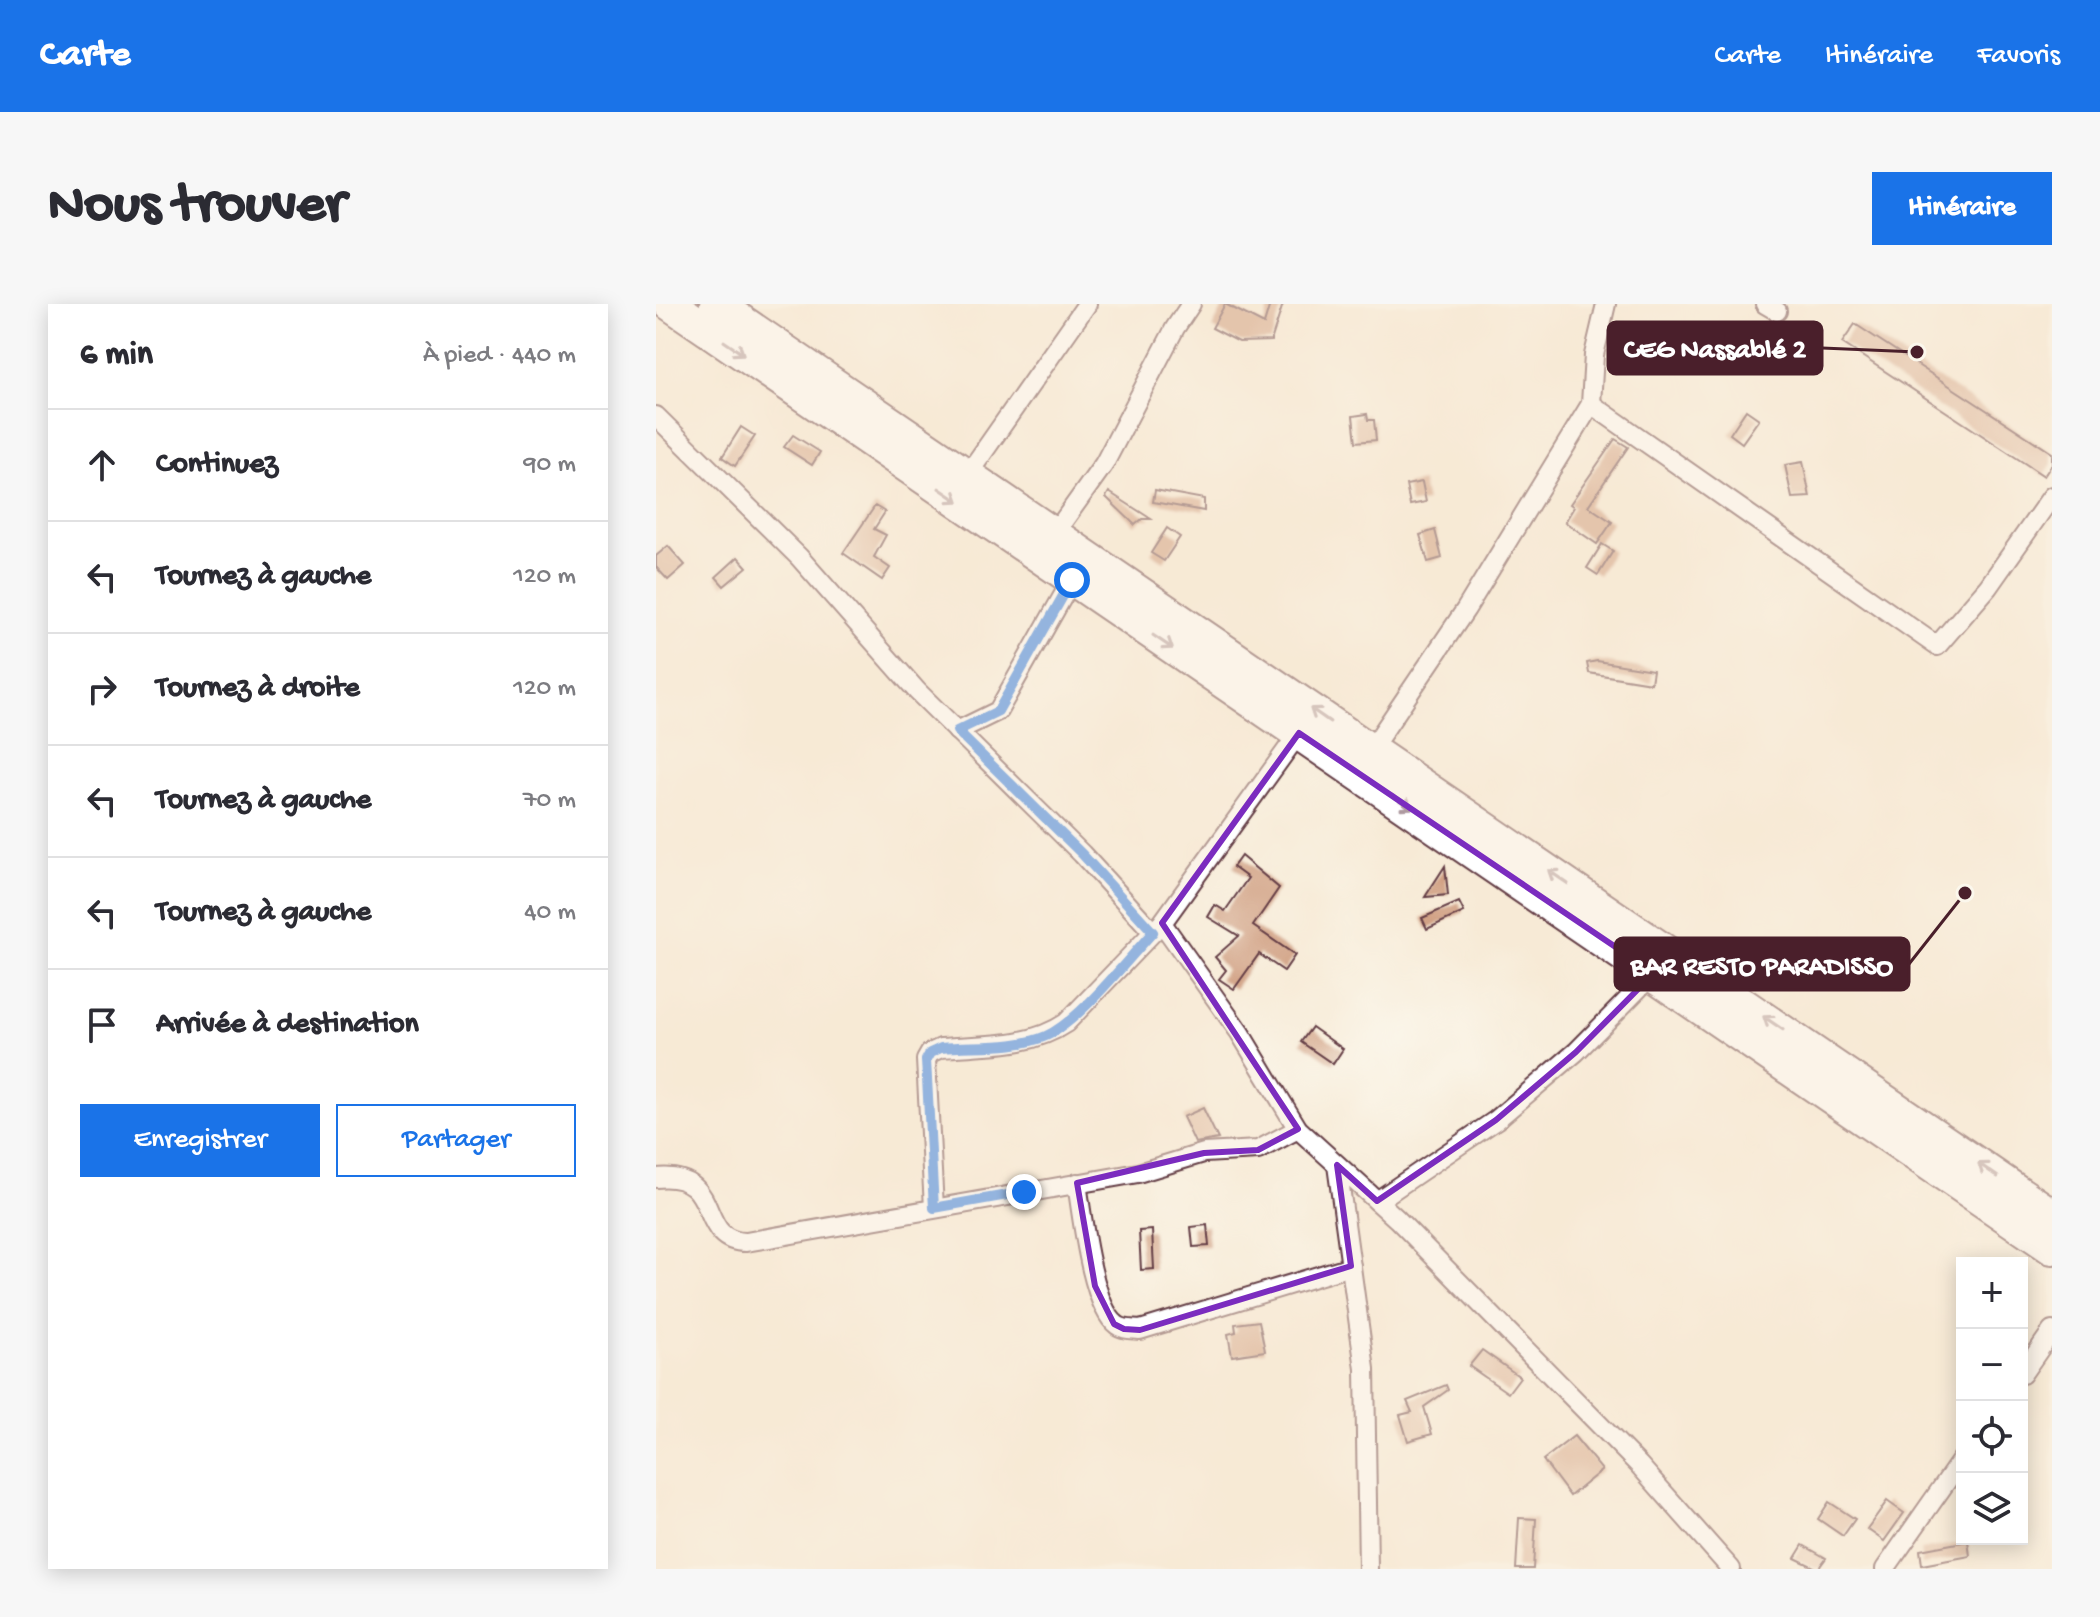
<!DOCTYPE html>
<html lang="fr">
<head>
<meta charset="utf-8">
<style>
  :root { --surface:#fff; --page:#f7f7f7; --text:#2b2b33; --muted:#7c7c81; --line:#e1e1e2; --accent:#1a73e8 }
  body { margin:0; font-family:"Gochi Hand",sans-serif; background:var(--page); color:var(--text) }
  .controls { position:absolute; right:24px; bottom:24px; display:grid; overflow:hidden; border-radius:0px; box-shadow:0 4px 20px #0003 }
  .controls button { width:72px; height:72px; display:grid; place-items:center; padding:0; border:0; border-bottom:2px solid var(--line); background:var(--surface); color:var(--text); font:40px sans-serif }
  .stop { position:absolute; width:24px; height:24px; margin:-18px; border:6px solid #1a73e8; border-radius:50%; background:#fff }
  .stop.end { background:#1a73e8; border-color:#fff; box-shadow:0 2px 8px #0008 }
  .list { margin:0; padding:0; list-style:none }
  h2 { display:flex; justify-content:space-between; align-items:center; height:104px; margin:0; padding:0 32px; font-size:34px }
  h2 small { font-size:26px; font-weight:400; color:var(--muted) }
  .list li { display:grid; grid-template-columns:52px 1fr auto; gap:24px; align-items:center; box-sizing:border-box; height:112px; padding:0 32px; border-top:2px solid var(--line) }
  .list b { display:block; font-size:30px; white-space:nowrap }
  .list em { font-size:26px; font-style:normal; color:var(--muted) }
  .actions { display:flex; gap:16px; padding:24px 32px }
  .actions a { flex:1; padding:18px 0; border:2px solid var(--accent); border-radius:0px; text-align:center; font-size:28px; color:var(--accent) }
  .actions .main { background:var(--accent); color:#fff }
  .icon { flex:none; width:44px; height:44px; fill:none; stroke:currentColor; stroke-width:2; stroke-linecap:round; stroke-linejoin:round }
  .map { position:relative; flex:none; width:1396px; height:1265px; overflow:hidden; border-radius:0px }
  header { display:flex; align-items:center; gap:48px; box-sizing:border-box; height:112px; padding:0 40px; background:var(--accent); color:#fff }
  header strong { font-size:38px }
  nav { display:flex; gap:44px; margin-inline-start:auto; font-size:28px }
  .intro { display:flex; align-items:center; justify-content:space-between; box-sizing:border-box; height:192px; padding:0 48px }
  h1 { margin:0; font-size:56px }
  .button { padding:20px 36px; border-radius:0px; background:var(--accent); color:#fff; font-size:28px; font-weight:700 }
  main { display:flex; gap:48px; padding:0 48px }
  aside { flex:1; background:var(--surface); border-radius:0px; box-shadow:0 4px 20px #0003 }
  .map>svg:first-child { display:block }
</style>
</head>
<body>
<header>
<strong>Carte</strong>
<nav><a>Carte</a><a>Itinéraire</a><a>Favoris</a></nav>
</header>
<div class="intro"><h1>Nous trouver</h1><a class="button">Itinéraire</a></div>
<main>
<aside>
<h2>6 min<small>À pied · 440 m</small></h2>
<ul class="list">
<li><svg class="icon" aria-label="ahead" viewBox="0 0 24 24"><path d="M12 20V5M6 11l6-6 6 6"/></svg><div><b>Continuez</b></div><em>90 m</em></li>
<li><svg class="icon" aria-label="left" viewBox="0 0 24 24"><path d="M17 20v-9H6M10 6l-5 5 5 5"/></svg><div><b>Tournez à gauche</b></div><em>120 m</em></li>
<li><svg class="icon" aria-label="right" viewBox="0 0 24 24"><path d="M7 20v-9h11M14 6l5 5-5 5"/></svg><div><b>Tournez à droite</b></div><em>120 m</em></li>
<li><svg class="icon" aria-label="left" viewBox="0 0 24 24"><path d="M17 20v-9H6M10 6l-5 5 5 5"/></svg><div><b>Tournez à gauche</b></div><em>70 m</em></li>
<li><svg class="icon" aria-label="left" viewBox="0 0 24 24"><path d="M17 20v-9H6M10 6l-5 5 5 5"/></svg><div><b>Tournez à gauche</b></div><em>40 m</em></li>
<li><svg class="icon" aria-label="arrive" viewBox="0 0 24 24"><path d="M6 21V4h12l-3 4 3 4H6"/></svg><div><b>Arrivée à destination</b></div></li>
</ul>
<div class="actions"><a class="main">Enregistrer</a><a>Partager</a></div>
</aside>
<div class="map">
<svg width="1396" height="1265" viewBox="0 0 1396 1265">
  <rect width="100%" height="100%" fill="#fbf7ec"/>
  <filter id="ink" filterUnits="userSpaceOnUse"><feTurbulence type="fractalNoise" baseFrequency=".0125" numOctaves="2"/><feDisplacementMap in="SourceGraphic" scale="16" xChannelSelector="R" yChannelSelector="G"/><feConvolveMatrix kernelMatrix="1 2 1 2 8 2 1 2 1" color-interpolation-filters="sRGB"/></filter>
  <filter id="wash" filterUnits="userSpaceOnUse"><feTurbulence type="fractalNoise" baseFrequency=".006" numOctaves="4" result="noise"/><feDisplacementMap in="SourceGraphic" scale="32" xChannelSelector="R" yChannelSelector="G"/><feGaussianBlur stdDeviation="1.8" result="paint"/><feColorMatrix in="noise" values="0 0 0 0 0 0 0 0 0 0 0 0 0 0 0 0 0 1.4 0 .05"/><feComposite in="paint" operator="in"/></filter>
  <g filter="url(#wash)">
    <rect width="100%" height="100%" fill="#f7ead6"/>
    <g id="blocks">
      <g fill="#cd997a">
        <path d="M 569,0 L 608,20 L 614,0 L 627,0 L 615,37 L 583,38 L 556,24 Z"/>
        <path d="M 1199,20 L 1396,149 L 1396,160 L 1388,172 L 1186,39 Z"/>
        <path d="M 1090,106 L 1103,115 L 1086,139 L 1074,130 Z"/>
        <path d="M 711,110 L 712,116 L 718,116 L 720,136 L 700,138 L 697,112 Z"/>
        <path d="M 85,123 L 99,132 L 79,162 L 66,153 Z"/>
        <path d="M 137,131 L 164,148 L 156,161 L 128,143 Z"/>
        <path d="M 959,135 L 972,143 L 932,202 L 956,218 L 941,240 L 909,218 L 918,203 L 914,200 Z"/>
        <path d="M 1147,158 L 1154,193 L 1136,194 L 1129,161 Z"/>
        <path d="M 766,178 L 770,198 L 754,201 L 750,181 Z"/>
        <path d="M 499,186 L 548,195 L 548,207 L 497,198 Z"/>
        <path d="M 453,188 L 489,211 L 495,215 L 486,215 L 479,221 L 450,193 Z"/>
        <path d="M 219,202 L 229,208 L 218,225 L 230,231 L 218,253 L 234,264 L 226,276 L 187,249 Z"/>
        <path d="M 511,224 L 524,233 L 508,257 L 495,249 Z"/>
        <path d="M 779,226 L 786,254 L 772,258 L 764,231 Z"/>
        <path d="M 946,240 L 957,247 L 942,271 L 931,264 Z"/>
        <path d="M 12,242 L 29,261 L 12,276 L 0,263 L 0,252 Z"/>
        <path d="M 82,253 L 91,263 L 68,282 L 60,273 Z"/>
        <path d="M 941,357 L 997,366 L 995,379 L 933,369 L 931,359 Z"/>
        <path d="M 585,552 L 623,584 L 597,622 L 639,651 L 628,667 L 603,650 L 578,685 L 563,675 L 570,666 L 559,653 L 583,632 L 552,613 L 559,601 L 569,607 L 592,574 L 577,563 Z"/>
        <path d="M 789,562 L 792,591 L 769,593 Z"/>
        <path d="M 803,598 L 808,608 L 771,625 L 766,614 Z"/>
        <path d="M 656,723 L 687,745 L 677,760 L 645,738 Z"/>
        <path d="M 547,804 L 562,835 L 539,839 L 527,813 Z"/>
        <path d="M 551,921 L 553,942 L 537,943 L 535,923 Z"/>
        <path d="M 496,926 L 498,965 L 485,966 L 483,927 Z"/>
        <path d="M 603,1017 L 609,1047 L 576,1052 L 572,1030 L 580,1028 L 579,1020 Z"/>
        <path d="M 826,1046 L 864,1073 L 852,1089 L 813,1062 Z"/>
        <path d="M 790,1081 L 792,1086 L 768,1103 L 776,1130 L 752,1137 L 744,1111 L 756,1108 L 751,1097 Z"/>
        <path d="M 918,1132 L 946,1166 L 914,1192 L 887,1156 Z"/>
        <path d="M 1231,1197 L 1248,1209 L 1228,1237 L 1211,1225 Z"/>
        <path d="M 1173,1198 L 1199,1215 L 1187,1232 L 1162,1215 Z"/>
        <path d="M 863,1214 L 880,1215 L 877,1265 L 860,1265 Z"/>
        <path d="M 1312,1237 L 1314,1252 L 1266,1261 L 1264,1246 Z"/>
        <path d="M 1147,1241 L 1170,1254 L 1162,1265 L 1139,1254 Z"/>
      </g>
    </g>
  </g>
  <g filter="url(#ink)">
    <use href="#blocks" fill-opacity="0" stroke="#643d45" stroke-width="2"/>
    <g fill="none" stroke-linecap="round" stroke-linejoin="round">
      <defs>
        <g id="street">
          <path d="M 1109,0 L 1121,7"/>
          <path d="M 935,100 L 1281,342 L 1332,283 L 1396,192"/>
          <path d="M 0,112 L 143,253 L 261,387 L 426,550 L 497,628"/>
          <path d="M 312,170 L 431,0"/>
          <path d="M 393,237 L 448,160 L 519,24 L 535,0"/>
          <path d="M 301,427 L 342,407 L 416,276"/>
          <path d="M 643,429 L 506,619 L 584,729 L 642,825 L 741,915 L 983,1161 L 1075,1265"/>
          <path d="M 710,453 L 810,305 L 935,100 L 938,51 L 950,0"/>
          <path d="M 681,861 L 709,1065 L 712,1265"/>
          <path d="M 0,874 C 69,867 38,938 90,938 L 482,869 L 548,849 L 602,846 L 642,825"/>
          <path d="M 421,879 C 426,911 436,1003 461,1021 C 467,1026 476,1025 484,1026 L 695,962"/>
          <path d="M 721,897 L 840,816 L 920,748 L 998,669"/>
          <path d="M 278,904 L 270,756 L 274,749 L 285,744 C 329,740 373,744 410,719 L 504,621"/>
          <path d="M 1366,1070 L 1396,1027"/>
          <path d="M 1229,1265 L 1306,1155"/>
        </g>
        <g id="highway">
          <path d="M 14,0 L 1396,944"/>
          <path d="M 60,0 L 1396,911"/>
        </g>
      </defs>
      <use href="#street" stroke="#643d45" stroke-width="22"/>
      <use href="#highway" stroke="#643d45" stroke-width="36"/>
      <use href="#street" stroke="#fff" stroke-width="18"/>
      <use href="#highway" stroke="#fff" stroke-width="32"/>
    </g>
    <defs><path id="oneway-shaft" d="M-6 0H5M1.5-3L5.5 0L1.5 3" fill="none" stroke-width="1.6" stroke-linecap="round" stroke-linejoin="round" transform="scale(2)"/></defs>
    <g stroke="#ae9aa0">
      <use href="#oneway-shaft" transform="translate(78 44) rotate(34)"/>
      <use href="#oneway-shaft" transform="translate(293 191) rotate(34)"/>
      <use href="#oneway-shaft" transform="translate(507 338) rotate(34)"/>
      <use href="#oneway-shaft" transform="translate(664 411) rotate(-145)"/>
      <use href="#oneway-shaft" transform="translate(746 498) rotate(34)"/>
      <use href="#oneway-shaft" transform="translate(902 573) rotate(-146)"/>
      <use href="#oneway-shaft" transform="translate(1117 719) rotate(-146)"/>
      <use href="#oneway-shaft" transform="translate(1332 866) rotate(-145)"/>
    </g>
  </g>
  <g fill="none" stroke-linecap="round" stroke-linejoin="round" filter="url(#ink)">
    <path stroke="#1a73e8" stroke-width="10" d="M 368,888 L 278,904 L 270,756 L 274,749 L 285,744 C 318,741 361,745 390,732 C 424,717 471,656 497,628 L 426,550 L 301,427 L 342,407 L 416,276"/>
  </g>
  <path d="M0 0H1396V1265H0ZM 643,429 L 998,669 L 920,748 L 840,816 L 721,897 L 681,861 L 695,962 L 484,1026 L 468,1025 L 458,1020 L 439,982 L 421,879 L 548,849 L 602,846 L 642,825 L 506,619 Z" fill="#f7ead6" fill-opacity=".55" fill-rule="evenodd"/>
  <path fill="none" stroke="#7b2cbf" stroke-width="6" stroke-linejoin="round" d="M 643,429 L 998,669 L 920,748 L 840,816 L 721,897 L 681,861 L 695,962 L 484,1026 L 468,1025 L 458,1020 L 439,982 L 421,879 L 548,849 L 602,846 L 642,825 L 506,619 Z"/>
  <path fill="none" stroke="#4a1f2b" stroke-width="3" d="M1261 48L1166 44M1309 589L1253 660"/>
  <g fill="#4a1f2b" stroke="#fbf7ec" stroke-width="3">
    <circle cx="1261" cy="48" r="8"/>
    <circle cx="1309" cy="589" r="8"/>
  </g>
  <g fill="#4a1f2b" stroke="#4a1f2b" stroke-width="3">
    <rect x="952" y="18" width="214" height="52" rx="8"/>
    <rect x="959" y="634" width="294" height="52" rx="8"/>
  </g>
  <g font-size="28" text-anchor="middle" font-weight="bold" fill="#fff">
    <text x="1059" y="53">CEG Nassablé 2</text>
    <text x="1106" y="670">BAR RESTO PARADISSO</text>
  </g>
</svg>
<div class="controls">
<button>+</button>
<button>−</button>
<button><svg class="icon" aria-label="locate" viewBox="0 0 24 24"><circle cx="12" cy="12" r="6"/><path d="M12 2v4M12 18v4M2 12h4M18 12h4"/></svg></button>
<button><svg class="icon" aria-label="layers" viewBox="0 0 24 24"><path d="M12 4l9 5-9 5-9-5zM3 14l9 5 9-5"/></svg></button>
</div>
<div class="stop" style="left:416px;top:276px"></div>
<div class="stop end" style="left:368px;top:888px"></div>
</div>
</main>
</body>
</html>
